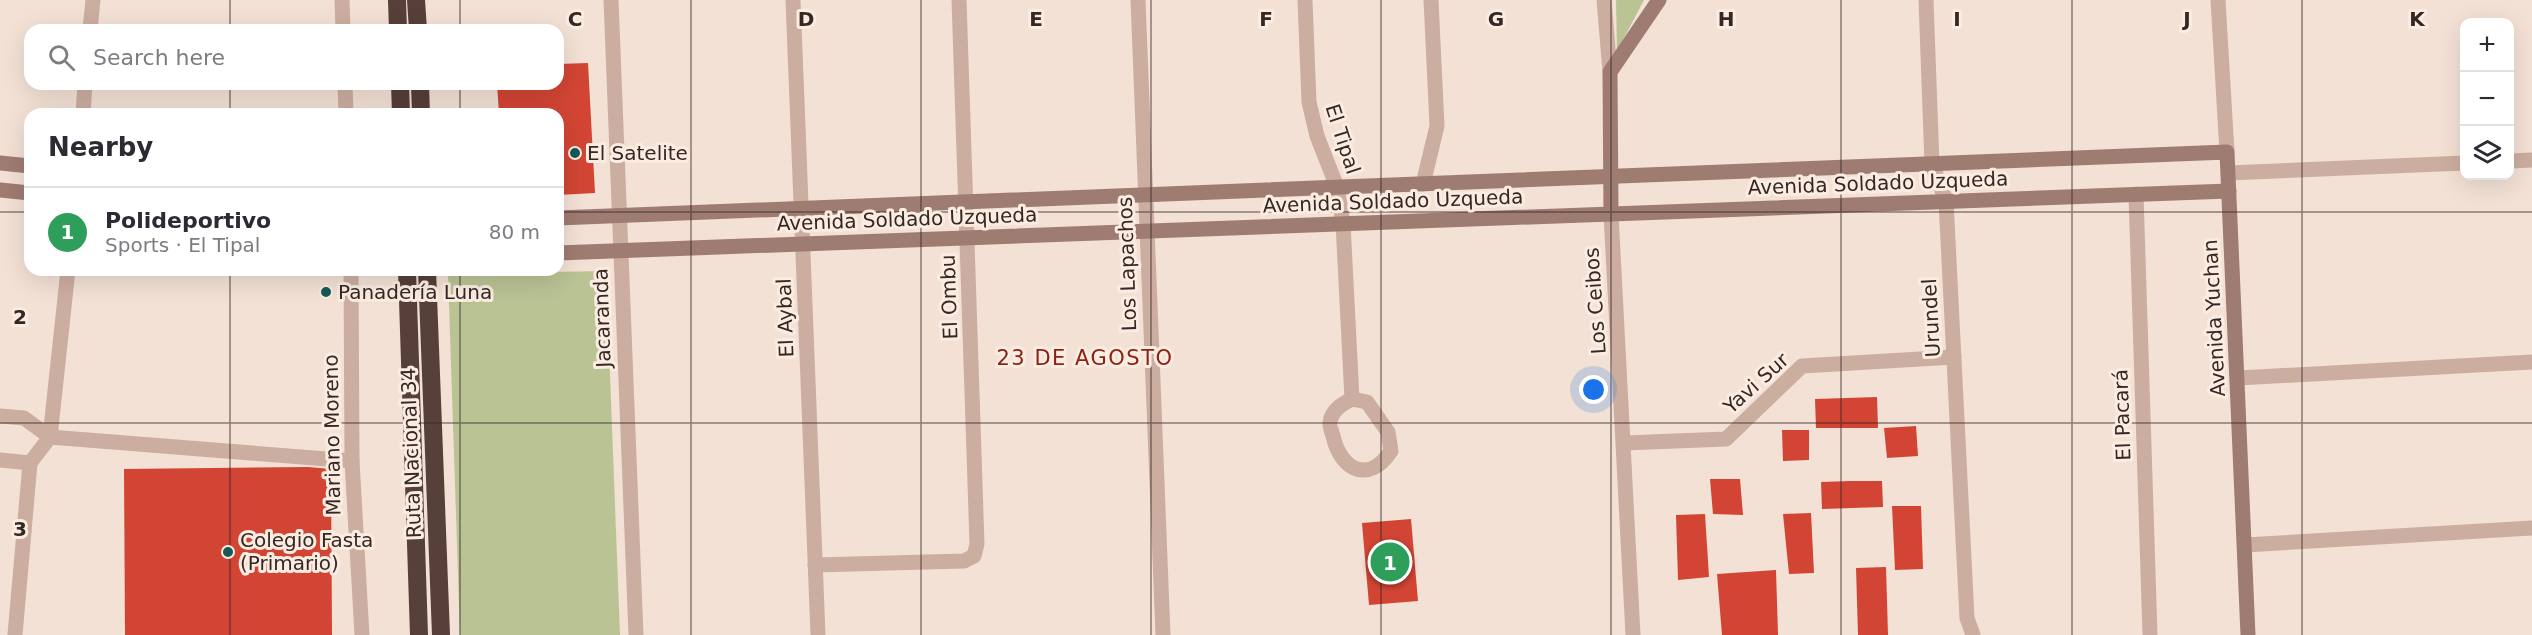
<!DOCTYPE html>
<html lang="en">
<head>
<meta charset="utf-8">
<style>
  :root { --surface:#fff; --page:#f7f7f7; --text:#2b2b33; --muted:#7c7c81; --line:#e1e1e2; --accent:#db2777 }
  body { margin:0; font-family:"DejaVu Sans",sans-serif; background:var(--page); color:var(--text) }
  .controls { position:absolute; right:18px; top:18px; display:grid; overflow:hidden; border-radius:12px; box-shadow:0 6px 24px #0002 }
  .controls button { width:54px; height:54px; display:grid; place-items:center; padding:0; border:0; border-bottom:2px solid var(--line); background:var(--surface); color:var(--text); font:30px sans-serif }
  .you { position:absolute; left:1594px; top:390px; width:21px; height:21px; margin:-15px; border:4px solid #fff; border-radius:50%; background:#1a73e8; box-shadow:0 0 0 9px #1a73e833 }
  .badge { display:grid; place-items:center; width:39px; height:39px; border-radius:50%; background:var(--accent); color:#fff; font-size:20px; font-weight:700 }
  .pin { position:absolute; translate:-50% -50%; border:3px solid #fff; box-shadow:0 2px 6px #0006 }
  .list { margin:0; padding:0; list-style:none }
  h2 { display:flex; justify-content:space-between; align-items:center; height:78px; margin:0; padding:0 24px; font-size:26px }
  h2 small { font-size:20px; font-weight:400; color:var(--muted) }
  .list li { display:grid; grid-template-columns:39px 1fr auto; gap:18px; align-items:center; box-sizing:border-box; height:90px; padding:0 24px; border-top:2px solid var(--line) }
  .list b { display:block; font-size:22px; white-space:nowrap }
  .list p { margin:0; font-size:20px; white-space:nowrap; color:var(--muted) }
  .list em { font-size:20px; font-style:normal; color:var(--muted) }
  .icon { flex:none; width:33px; height:33px; fill:none; stroke:currentColor; stroke-width:2; stroke-linecap:round; stroke-linejoin:round }
  .map { position:relative; flex:none; width:2532px; height:635px; overflow:hidden }
  .search { position:absolute; background:var(--surface); box-shadow:0 6px 24px #0002; left:24px; top:24px; width:540px; height:66px; display:flex; align-items:center; gap:15px; box-sizing:border-box; padding:0 21px; border-radius:18px; color:var(--muted); font-size:22px }
  .panel { position:absolute; background:var(--surface); box-shadow:0 6px 24px #0002; left:24px; top:108px; width:540px; height:168px; border-radius:18px }
  .map>svg:first-child { display:block }
</style>
</head>
<body>
<div class="map">
<svg width="2532" height="635" viewBox="0 0 2532 635">
  <rect width="100%" height="100%" fill="#f3e1d5"/>
  <g fill="#bac394">
    <path d="M 1616,0 L 1644,0 L 1617,51 Z"/>
    <path d="M 606,271 L 620,635 L 460,635 L 448,274 Z"/>
  </g>
  <g fill="#d24534">
    <path d="M 588,63 L 595,193 L 558,195 L 558,114 L 499,114 L 497,84 L 558,84 L 558,64 Z"/>
    <path d="M 1877,397 L 1878,428 L 1816,428 L 1815,399 Z"/>
    <path d="M 1916,426 L 1918,456 L 1887,458 L 1884,428 Z"/>
    <path d="M 1782,430 L 1809,430 L 1809,460 L 1783,461 Z"/>
    <path d="M 308,467 L 331,469 L 332,635 L 125,635 L 124,469 Z"/>
    <path d="M 1710,479 L 1740,479 L 1743,515 L 1713,514 Z"/>
    <path d="M 1851,481 L 1882,481 L 1883,507 L 1822,509 L 1821,482 Z"/>
    <path d="M 1892,506 L 1921,506 L 1923,569 L 1895,570 Z"/>
    <path d="M 1811,513 L 1814,573 L 1789,574 L 1783,514 Z"/>
    <path d="M 1705,514 L 1709,577 L 1678,580 L 1676,515 Z"/>
    <path d="M 1411,519 L 1418,601 L 1369,605 L 1362,523 Z"/>
    <path d="M 1886,567 L 1888,635 L 1858,635 L 1856,568 Z"/>
    <path d="M 1776,570 L 1778,635 L 1722,635 L 1717,574 Z"/>
  </g>
  <g fill="none" stroke-linecap="round" stroke-linejoin="round">
    <g stroke="#ccaea0" stroke-width="15">
      <path d="M 342,0 L 343,30"/>
      <path d="M 611,0 L 636,635"/>
      <path d="M 793,0 L 818,635"/>
      <path d="M 1138,0 L 1163,635"/>
      <path d="M 1305,0 L 1309,102 L 1317,136 L 1337,187 L 1343,223 L 1352,399"/>
      <path d="M 1604,0 L 1610,72"/>
      <path d="M 1926,0 L 1932,164 L 1946,201 L 1967,618 L 1973,635"/>
      <path d="M 2218,0 L 2227,152"/>
      <path d="M 90,30 L 93,0"/>
      <path d="M 345,84 L 346,114"/>
      <path d="M 83,114 L 85,84"/>
      <path d="M 2510,161 L 2532,160"/>
      <path d="M 2228,173 L 2464,163"/>
      <path d="M 1423,184 L 1437,126 L 1431,0"/>
      <path d="M 2136,194 L 2150,635"/>
      <path d="M 1611,214 L 1633,635"/>
      <path d="M 351,270 L 352,461 L 362,635"/>
      <path d="M 2238,378 L 2532,362"/>
      <path d="M 1352,399 L 1367,402 L 1388,432 L 1391,451 C 1369,484 1341,471 1333,436 C 1332,432 1329,426 1330,422 C 1332,410 1342,404 1352,399 Z"/>
      <path d="M 0,416 L 24,418 L 50,437 L 352,461"/>
      <path d="M 50,437 L 68,270"/>
      <path d="M 1625,443 L 1726,439 L 1802,366 L 1954,357"/>
      <path d="M 0,460 L 30,463 L 50,437"/>
      <path d="M 2245,545 L 2532,528"/>
      <path d="M 815,565 L 964,561 L 974,556 L 977,544 L 959,0"/>
      <path d="M 15,635 L 30,463"/>
    </g>
    <g stroke="#9f7c72" stroke-width="15">
      <path d="M 0,163 L 30,166"/>
      <path d="M 0,190 L 30,193"/>
      <path d="M 1611,214 L 1610,72 L 1659,0"/>
      <path d="M 558,218 L 2227,152 L 2248,635"/>
      <path d="M 558,253 L 2229,191"/>
    </g>
    <g stroke="#573f3a" stroke-width="18">
      <path d="M 397,0 L 398,30"/>
      <path d="M 416,0 L 418,30"/>
      <path d="M 400,84 L 401,114"/>
      <path d="M 420,84 L 421,114"/>
      <path d="M 407,270 L 419,635"/>
      <path d="M 427,270 L 441,635"/>
    </g>
  </g>
  <path fill="none" stroke="#352724" stroke-width="1.5" stroke-opacity="0.55" d="M 230,0 L 230,30M 460,0 L 460,30M 691,0 L 691,635M 921,0 L 921,635M 1151,0 L 1151,635M 1381,0 L 1381,635M 1611,0 L 1611,635M 1841,0 L 1841,635M 2072,0 L 2072,635M 2302,0 L 2302,635M 230,84 L 230,114M 460,84 L 460,114M 0,212 L 30,212M 558,212 L 2532,212M 230,270 L 230,635M 460,270 L 460,635M 0,423 L 2532,423"/>
  <g fill="#165a55" stroke="#fbece1" stroke-width="2">
    <circle cx="575" cy="153" r="6"/>
    <circle cx="326" cy="292" r="6"/>
    <circle cx="228" cy="552" r="6"/>
  </g>
  <g text-anchor="middle" stroke-width="6" stroke-linejoin="round" paint-order="stroke">
    <g font-size="20" fill="#352724" stroke="#fbece1">
      <text transform="translate(1343 139) rotate(72)" y="7">El Tipal</text>
      <text transform="translate(1878 183) rotate(-2)" y="7">Avenida Soldado Uzqueda</text>
      <text transform="translate(1393 201) rotate(-2)" y="7">Avenida Soldado Uzqueda</text>
      <text transform="translate(907 219) rotate(-2)" y="7">Avenida Soldado Uzqueda</text>
      <text transform="translate(1127 264) rotate(-92)" y="7">Los Lapachos</text>
      <text transform="translate(949 297) rotate(-92)" y="7">El Ombu</text>
      <text transform="translate(1595 301) rotate(-94)" y="7">Los Ceibos</text>
      <text transform="translate(602 318) rotate(-92)" y="7">Jacaranda</text>
      <text transform="translate(785 318) rotate(-92)" y="7">El Aybal</text>
      <text transform="translate(1931 318) rotate(-93)" y="7">Urundel</text>
      <text transform="translate(2214 318) rotate(-93)" y="7">Avenida Yuchan</text>
      <text transform="translate(1756 383) rotate(-42)" y="7">Yavi Sur</text>
      <text transform="translate(2122 415) rotate(-92)" y="7">El Pacará</text>
      <text transform="translate(332 435) rotate(-91)" y="7">Mariano Moreno</text>
      <text transform="translate(411 453) rotate(-92)" y="7">Ruta Nacional 34</text>
    </g>
    <g font-size="20" fill="#352724" stroke="#fbece1" text-anchor="start">
      <text x="587" y="160">El Satelite</text>
      <text x="338" y="299">Panadería Luna</text>
      <text x="240" y="547">Colegio Fasta<tspan x="240" dy="23">(Primario)</tspan></text>
    </g>
    <g font-size="21" letter-spacing="1.5" fill="#8b2216" stroke="#fbece1">
      <text x="1085" y="365">23 DE AGOSTO</text>
    </g>
  </g>
  <g font-size="20" text-anchor="middle" font-weight="bold" fill="#352724" stroke="#fbece1" stroke-width="6" stroke-linejoin="round" paint-order="stroke">
    <text x="575" y="26">C</text>
    <text x="806" y="26">D</text>
    <text x="1036" y="26">E</text>
    <text x="1266" y="26">F</text>
    <text x="1496" y="26">G</text>
    <text x="1726" y="26">H</text>
    <text x="1957" y="26">I</text>
    <text x="2187" y="26">J</text>
    <text x="2417" y="26">K</text>
    <text x="20" y="324">2</text>
    <text x="20" y="536">3</text>
  </g>
</svg>
<div class="controls">
<button>+</button>
<button>−</button>
<button><svg class="icon" aria-label="layers" viewBox="0 0 24 24"><path d="M12 4l9 5-9 5-9-5zM3 14l9 5 9-5"/></svg></button>
</div>
<div class="you"></div>
<div class="pin badge" style="left:1390px;top:562px;background:#2e9e5b">1</div>
<div class="search"><svg class="icon" aria-label="search" viewBox="0 0 24 24"><circle cx="10" cy="10" r="6"/><path d="M15 15l6 6"/></svg>Search here</div>
<section class="panel">
<h2>Nearby<small></small></h2>
<ul class="list">
<li><span class="badge" style="background:#2e9e5b">1</span><div><b>Polideportivo</b><p>Sports · El Tipal</p></div><em>80 m</em></li>
</ul>
</section>
</div>
</body>
</html>
